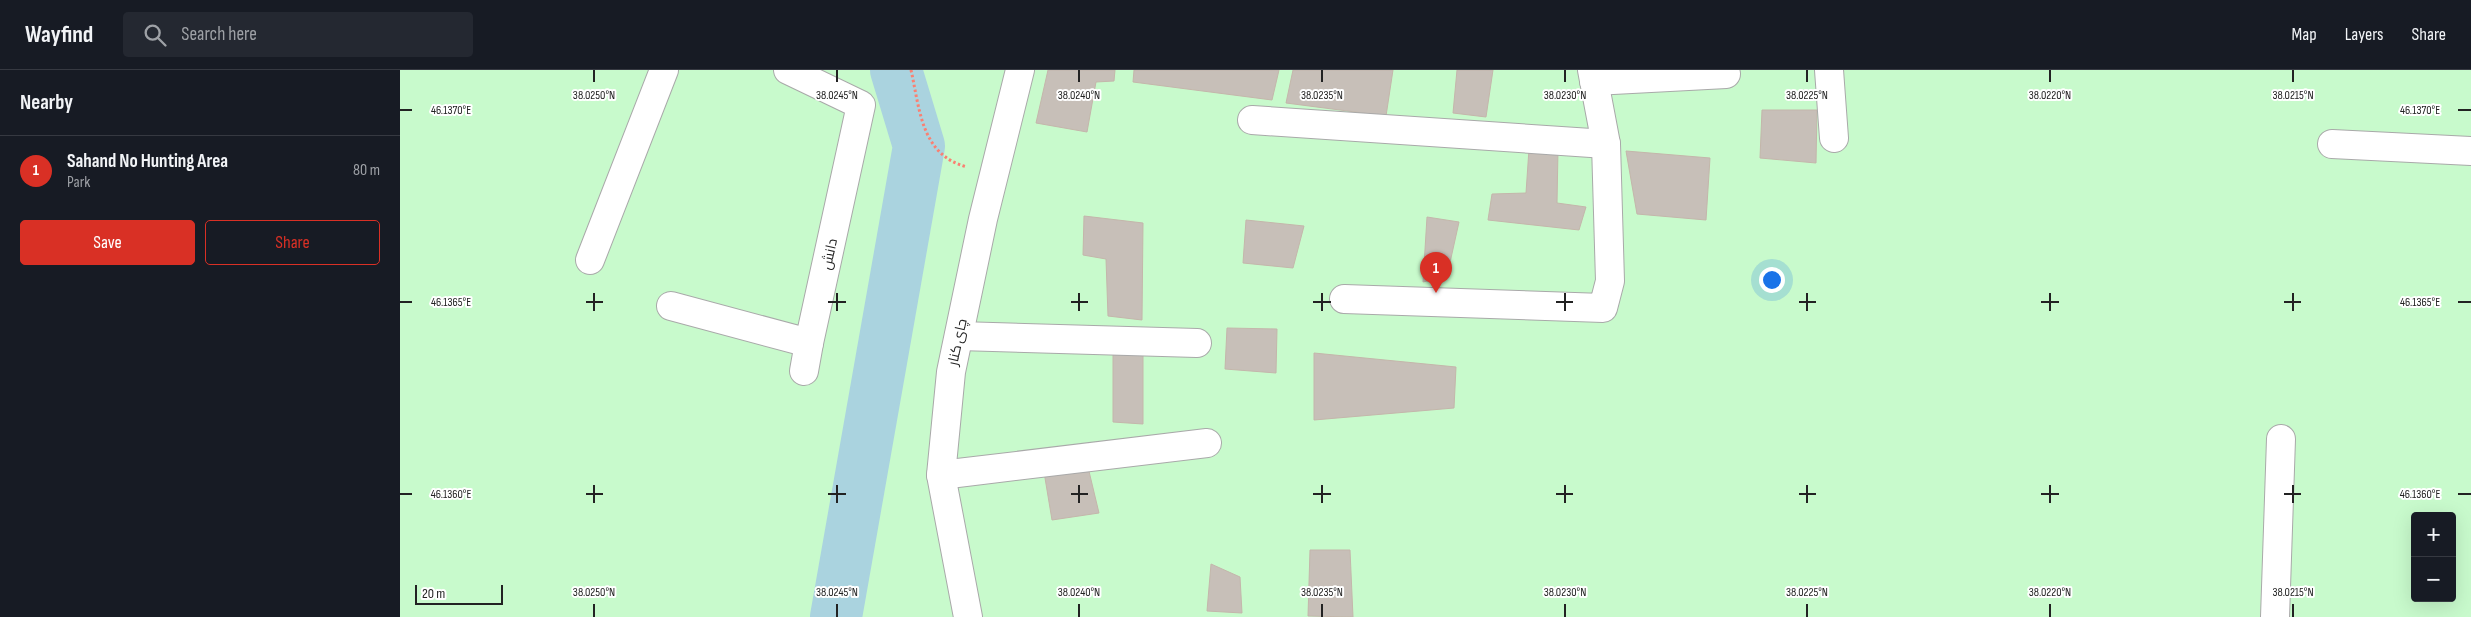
<!DOCTYPE html>
<html lang="en">
<head>
<meta charset="utf-8">
<style>
  :root { --surface:#171b24; --page:#242831; --text:#f1f3f6; --muted:#9ea1a6; --line:#363941; --accent:#d93025 }
  body { margin:0; font-family:"Sofia Sans Condensed",Cairo,sans-serif; background:var(--page); color:var(--text) }
  .controls { position:absolute; right:15px; bottom:15px; display:grid; overflow:hidden; border-radius:5px; box-shadow:0 5px 20px #0002 }
  .controls button { width:45px; height:45px; display:grid; place-items:center; padding:0; border:0; border-bottom:1px solid var(--line); background:var(--surface); color:var(--text); font:25px sans-serif }
  .scale { position:absolute; left:15px; bottom:12px; width:88px; box-sizing:border-box; padding-left:5px; border:2px solid #222; border-top:0; font-size:14px; line-height:18px; white-space:nowrap; color:#222; -webkit-text-stroke:4px #fff; paint-order:stroke }
  .you { position:absolute; left:1371px; top:209px; width:18px; height:18px; margin:-12px; border:4px solid #fff; border-radius:50%; background:#1a73e8; box-shadow:0 0 0 8px #1a73e833 }
  .badge { display:grid; place-items:center; width:32px; height:32px; border-radius:50%; background:var(--accent); color:#fff; font-size:16px; font-weight:700 }
  .pin { position:absolute; translate:-50% -41px; filter:drop-shadow(0 1px 2px #0008) }
  .pin::after { content:''; position:absolute; top:26px; width:18px; height:15px; background:inherit; clip-path:polygon(0 0,100% 0,50% 100%) }
  .list { margin:0; padding:0; list-style:none }
  h2 { display:flex; justify-content:space-between; align-items:center; height:65px; margin:0; padding:0 20px; font-size:21px }
  h2 small { font-size:16px; font-weight:400; color:var(--muted) }
  .list li { display:grid; grid-template-columns:32px 1fr auto; gap:15px; align-items:center; box-sizing:border-box; height:70px; padding:0 20px; border-top:1px solid var(--line) }
  .list b { display:block; font-size:19px; white-space:nowrap }
  .list p { margin:0; font-size:16px; white-space:nowrap; color:var(--muted) }
  .list em { font-size:16px; font-style:normal; color:var(--muted) }
  .actions { display:flex; gap:10px; padding:15px 20px }
  .actions a { flex:1; padding:11px 0; border:1px solid var(--accent); border-radius:5px; text-align:center; font-size:18px; color:var(--accent) }
  .actions .main { background:var(--accent); color:#fff }
  .icon { flex:none; width:28px; height:28px; fill:none; stroke:currentColor; stroke-width:2; stroke-linecap:round; stroke-linejoin:round }
  .map { position:relative; flex:none; width:2071px; height:547px; overflow:hidden }
  header { display:flex; align-items:center; gap:30px; box-sizing:border-box; height:70px; padding:0 25px; background:var(--surface); border-bottom:1px solid var(--line) }
  header strong { font-size:24px }
  nav { display:flex; gap:28px; margin-inline-start:auto; font-size:18px }
  .search { width:350px; height:45px; background:var(--page); display:flex; align-items:center; gap:12px; box-sizing:border-box; padding:0 18px; border-radius:5px; color:var(--muted); font-size:19px }
  main { display:flex }
  aside { flex:1; background:var(--surface) }
  .map>svg:first-child { display:block }
</style>
</head>
<body>
<header>
<strong>Wayfind</strong>
<div class="search"><svg class="icon" aria-label="search" viewBox="0 0 24 24"><circle cx="10" cy="10" r="6"/><path d="M15 15l6 6"/></svg>Search here</div>
<nav><a>Map</a><a>Layers</a><a>Share</a></nav>
</header>
<main>
<aside>
<h2>Nearby<small></small></h2>
<ul class="list">
<li><span class="badge">1</span><div><b>Sahand No Hunting Area</b><p>Park</p></div><em>80 m</em></li>
</ul>
<div class="actions"><a class="main">Save</a><a>Share</a></div>
</aside>
<div class="map">
<svg width="2071" height="547" viewBox="0 0 2071 547">
  <rect width="100%" height="100%" fill="#f2efe9"/>
  <path fill="#c8facc" fill-rule="evenodd" d="M 0,0 L 2071,0 L 2071,547 L 0,547 ZM 2015,446 L 2052,446 L 2052,528 L 2015,528 Z"/>
  <g fill="none" stroke-linecap="round" stroke-linejoin="round">
    <path stroke="#aad3df" stroke-width="52" d="M 436,547 L 519,76 L 496,0"/>
  </g>
  <g fill="#c7bfb8" stroke="#c4b6ab">
    <path d="M 648,0 L 715,0 L 714,11 L 696,12 L 687,62 L 636,53 Z"/>
    <path d="M 734,0 L 879,0 L 872,30 L 733,12 Z"/>
    <path d="M 893,0 L 993,0 L 986,46 L 886,33 Z"/>
    <path d="M 1057,0 L 1093,0 L 1086,47 L 1053,43 Z"/>
    <path d="M 1362,40 L 1417,40 L 1416,93 L 1360,88 Z"/>
    <path d="M 1129,79 L 1158,79 L 1157,133 L 1186,137 L 1179,160 L 1088,150 L 1092,124 L 1126,123 Z"/>
    <path d="M 1226,81 L 1310,88 L 1306,150 L 1237,144 Z"/>
    <path d="M 684,146 L 743,153 L 742,250 L 708,246 L 706,189 L 683,185 Z"/>
    <path d="M 1027,147 L 1059,152 L 1047,206 L 1023,212 Z"/>
    <path d="M 846,150 L 904,156 L 893,198 L 843,193 Z"/>
    <path d="M 827,258 L 877,259 L 876,303 L 825,299 Z"/>
    <path d="M 713,274 L 743,277 L 743,354 L 713,352 Z"/>
    <path d="M 914,283 L 1056,297 L 1054,338 L 914,350 Z"/>
    <path d="M 687,393 L 699,443 L 652,450 L 644,402 Z"/>
    <path d="M 910,480 L 950,480 L 953,547 L 908,546 Z"/>
    <path d="M 811,494 L 840,507 L 842,543 L 807,541 Z"/>
  </g>
  <g fill="none" stroke-linecap="round" stroke-linejoin="round">
    <defs>
      <g id="minor">
        <path d="M 1429,0 L 1434,68"/>
        <path d="M 1194,11 L 1326,4"/>
        <path d="M 852,50 L 1206,74 L 1192,0"/>
        <path d="M 1932,74 L 2071,81"/>
        <path d="M 190,190 L 264,0"/>
        <path d="M 944,229 L 1203,238 L 1210,211 L 1206,74"/>
        <path d="M 271,236 L 409,273 L 461,35 L 388,0"/>
        <path d="M 559,266 L 797,273"/>
        <path d="M 404,301 L 409,273"/>
        <path d="M 541,405 L 807,373"/>
        <path d="M 568,547 L 541,405 L 551,302 L 583,149 L 620,0"/>
        <path d="M 1875,547 L 1881,369"/>
      </g>
    </defs>
    <use href="#minor" stroke="#a9a9a9" stroke-width="30"/>
    <path stroke="#fa8072" stroke-width="3" stroke-dasharray="2.5 2.5" stroke-linecap="butt" d="M 511,0 C 520,40 521,85 567,97"/>
    <use href="#minor" stroke="#fff" stroke-width="28"/>
  </g>
  <path fill="none" stroke="#222" stroke-width="2" d="M 194,0 L 194,12M 437,0 L 437,12M 679,0 L 679,12M 922,0 L 922,12M 1165,0 L 1165,12M 1407,0 L 1407,12M 1650,0 L 1650,12M 1893,0 L 1893,12M 0,40 L 12,40M 2058,40 L 2071,40M 194,223 L 194,241M 437,223 L 437,241M 679,223 L 679,241M 922,223 L 922,241M 1165,223 L 1165,241M 1407,223 L 1407,241M 1650,223 L 1650,241M 1893,223 L 1893,241M 0,232 L 12,232M 186,232 L 203,232M 428,232 L 446,232M 671,232 L 688,232M 913,232 L 931,232M 1156,232 L 1173,232M 1399,232 L 1416,232M 1641,232 L 1659,232M 1884,232 L 1901,232M 2058,232 L 2071,232M 194,415 L 194,433M 437,415 L 437,433M 679,415 L 679,433M 922,415 L 922,433M 1165,415 L 1165,433M 1407,415 L 1407,433M 1650,415 L 1650,433M 1893,415 L 1893,433M 0,424 L 12,424M 186,424 L 203,424M 428,424 L 446,424M 671,424 L 688,424M 913,424 L 931,424M 1156,424 L 1173,424M 1399,424 L 1416,424M 1641,424 L 1659,424M 1884,424 L 1901,424M 2058,424 L 2071,424M 194,534 L 194,547M 437,534 L 437,547M 679,534 L 679,547M 922,534 L 922,547M 1165,534 L 1165,547M 1407,534 L 1407,547M 1650,534 L 1650,547M 1893,534 L 1893,547"/>
  <g text-anchor="middle" stroke-width="4" stroke-linejoin="round" paint-order="stroke">
    <g font-size="14" fill="#222" stroke="#fff">
      <text transform="translate(429 184) rotate(-78)" y="5">دانش</text>
      <text transform="translate(557 272) rotate(-78)" y="5">چای کنار</text>
    </g>
  </g>
  <g font-size="12" text-anchor="middle" fill="#222" stroke="#fff" stroke-width="4" stroke-linejoin="round" paint-order="stroke">
    <text x="194" y="29">38.0250°N</text>
    <text x="437" y="29">38.0245°N</text>
    <text x="679" y="29">38.0240°N</text>
    <text x="922" y="29">38.0235°N</text>
    <text x="1165" y="29">38.0230°N</text>
    <text x="1407" y="29">38.0225°N</text>
    <text x="1650" y="29">38.0220°N</text>
    <text x="1893" y="29">38.0215°N</text>
    <text x="2020" y="44">46.1370°E</text>
    <text x="51" y="44">46.1370°E</text>
    <text x="2020" y="236">46.1365°E</text>
    <text x="51" y="236">46.1365°E</text>
    <text x="2020" y="428">46.1360°E</text>
    <text x="51" y="428">46.1360°E</text>
    <text x="194" y="526">38.0250°N</text>
    <text x="437" y="526">38.0245°N</text>
    <text x="679" y="526">38.0240°N</text>
    <text x="922" y="526">38.0235°N</text>
    <text x="1165" y="526">38.0230°N</text>
    <text x="1407" y="526">38.0225°N</text>
    <text x="1650" y="526">38.0220°N</text>
    <text x="1893" y="526">38.0215°N</text>
  </g>
</svg>
<div class="controls">
<button>+</button>
<button>−</button>
</div>
<div class="scale">20 m</div>
<div class="you"></div>
<div class="pin badge" style="left:1036px;top:223px">1</div>
</div>
</main>
</body>
</html>
